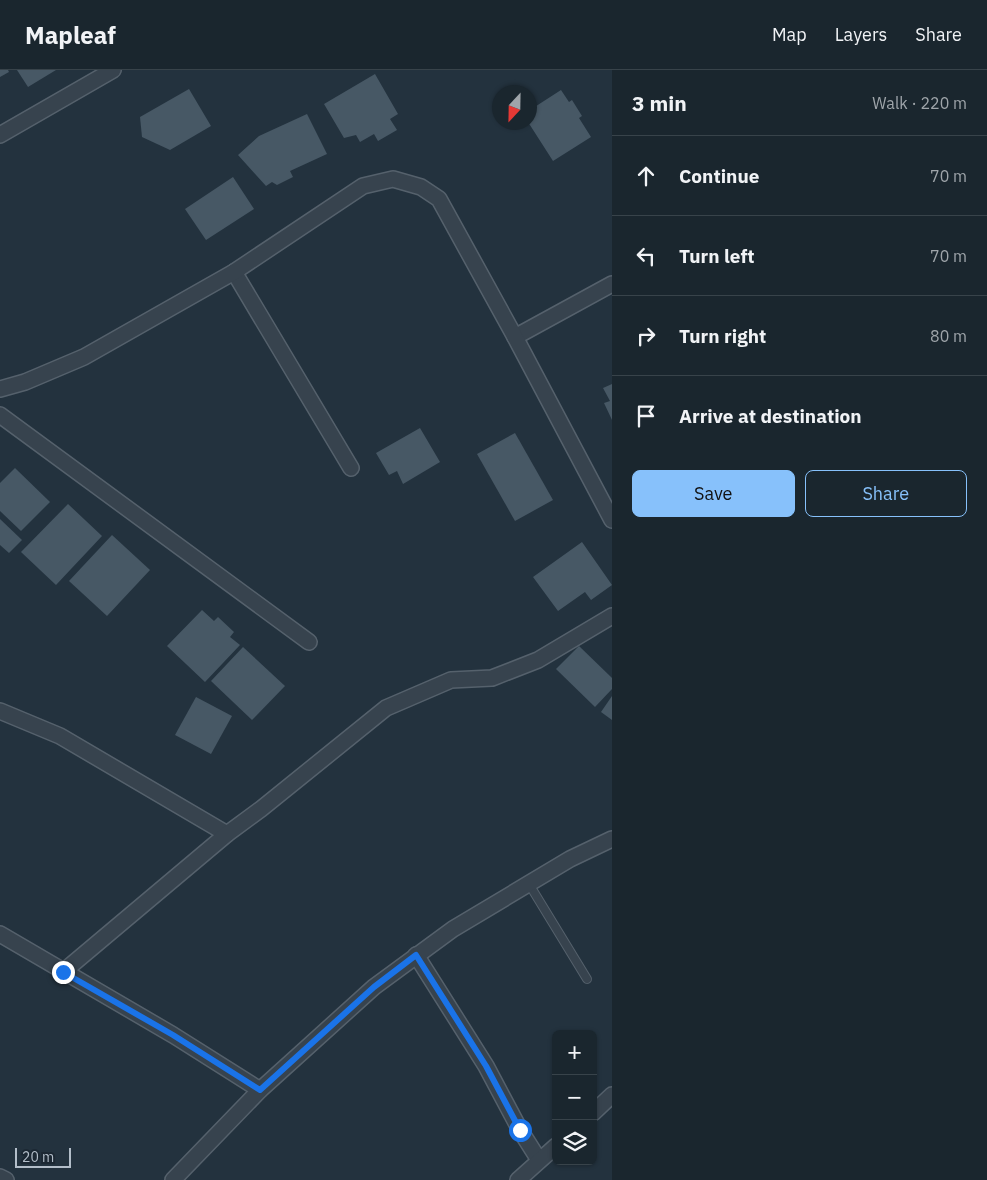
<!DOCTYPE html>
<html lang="en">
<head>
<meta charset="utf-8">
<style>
  :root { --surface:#1a262e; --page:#27323a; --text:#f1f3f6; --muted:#9fa5aa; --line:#38434a; --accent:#87c1fb }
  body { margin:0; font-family:"IBM Plex Sans",sans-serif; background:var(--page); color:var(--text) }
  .controls { position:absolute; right:15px; bottom:15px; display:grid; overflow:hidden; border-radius:8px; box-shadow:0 1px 4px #0004 }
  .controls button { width:45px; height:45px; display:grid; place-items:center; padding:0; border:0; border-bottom:1px solid var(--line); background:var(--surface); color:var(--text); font:25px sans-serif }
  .compass { position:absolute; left:492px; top:15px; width:45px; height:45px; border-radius:50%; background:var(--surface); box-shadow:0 1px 4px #0004; rotate:202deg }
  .scale { position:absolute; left:15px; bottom:12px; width:56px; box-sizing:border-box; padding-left:5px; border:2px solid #b3bec9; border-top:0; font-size:14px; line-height:18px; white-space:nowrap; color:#b3bec9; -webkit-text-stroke:4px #1c2833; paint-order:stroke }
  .stop { position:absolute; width:15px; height:15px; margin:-11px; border:4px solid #1a73e8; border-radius:50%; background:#fff }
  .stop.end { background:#1a73e8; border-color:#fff; box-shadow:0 1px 5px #0008 }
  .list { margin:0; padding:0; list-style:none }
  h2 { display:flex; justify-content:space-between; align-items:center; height:65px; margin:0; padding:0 20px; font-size:21px }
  h2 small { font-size:16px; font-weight:400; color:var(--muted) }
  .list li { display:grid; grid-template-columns:32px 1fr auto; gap:15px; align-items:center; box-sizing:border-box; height:80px; padding:0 20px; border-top:1px solid var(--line) }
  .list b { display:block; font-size:19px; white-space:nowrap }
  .list em { font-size:16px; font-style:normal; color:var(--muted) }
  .actions { display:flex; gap:10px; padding:15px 20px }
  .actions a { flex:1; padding:11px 0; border:1px solid var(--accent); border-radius:8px; text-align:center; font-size:18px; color:var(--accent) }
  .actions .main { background:var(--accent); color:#111 }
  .icon { flex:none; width:28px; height:28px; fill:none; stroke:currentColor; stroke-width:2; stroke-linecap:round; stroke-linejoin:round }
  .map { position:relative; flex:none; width:612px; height:1110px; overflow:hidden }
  header { display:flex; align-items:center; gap:30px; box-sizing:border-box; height:70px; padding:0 25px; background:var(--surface); border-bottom:1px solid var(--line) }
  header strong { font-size:24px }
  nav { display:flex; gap:28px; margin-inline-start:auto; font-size:18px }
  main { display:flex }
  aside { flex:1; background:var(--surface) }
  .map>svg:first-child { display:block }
</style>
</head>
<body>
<header>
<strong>Mapleaf</strong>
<nav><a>Map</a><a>Layers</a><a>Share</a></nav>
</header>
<main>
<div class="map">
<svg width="612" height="1110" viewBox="0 0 612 1110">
  <rect width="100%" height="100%" fill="#23323e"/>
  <g fill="#475865">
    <path d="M 0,0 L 8,0 L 9,2 L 0,7 Z"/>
    <path d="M 17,0 L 56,0 L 28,17 Z"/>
    <path d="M 375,4 L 398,44 L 390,49 L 397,60 L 378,71 L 374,64 L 360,72 L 356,65 L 344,68 L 324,34 Z"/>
    <path d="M 189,19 L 211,56 L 170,80 L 142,67 L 140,47 Z"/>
    <path d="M 561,20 L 569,32 L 572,30 L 582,46 L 579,48 L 591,67 L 553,91 L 528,52 L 530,40 Z"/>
    <path d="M 307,44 L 327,84 L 290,101 L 293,107 L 277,115 L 272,112 L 266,116 L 238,85 L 259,66 Z"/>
    <path d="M 233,107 L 254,139 L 206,170 L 185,139 Z"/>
    <path d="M 612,314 L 612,350 L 604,333 L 610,331 L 603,318 Z"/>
    <path d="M 420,358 L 440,392 L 403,414 L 397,401 L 389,405 L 376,383 Z"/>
    <path d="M 515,363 L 553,430 L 515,451 L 477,384 Z"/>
    <path d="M 15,398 L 50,432 L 21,461 L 0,441 L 0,413 Z"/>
    <path d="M 68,434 L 102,466 L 56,515 L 21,482 Z"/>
    <path d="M 0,449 L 22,470 L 9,483 L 0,475 Z"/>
    <path d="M 112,465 L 150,500 L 107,546 L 69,511 Z"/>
    <path d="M 582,472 L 612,515 L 591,530 L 585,522 L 558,541 L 533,507 Z"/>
    <path d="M 202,540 L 214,551 L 218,547 L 234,562 L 230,567 L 240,575 L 205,612 L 167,576 Z"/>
    <path d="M 579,576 L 612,608 L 612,619 L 595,637 L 556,599 Z"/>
    <path d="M 243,577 L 285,616 L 252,650 L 211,611 Z"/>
    <path d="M 612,626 L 612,650 L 601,642 Z"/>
    <path d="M 196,627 L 232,646 L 211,684 L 175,665 Z"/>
  </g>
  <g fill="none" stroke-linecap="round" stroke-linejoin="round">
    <defs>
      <path id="lane" d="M 529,814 L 587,909"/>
      <g id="street">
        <path d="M 0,65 L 113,0"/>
        <path d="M 234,202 L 351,398"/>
        <path d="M 515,267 L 612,214"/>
        <path d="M 0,319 L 25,312 L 84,287 L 234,202 L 363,116 L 393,109 L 421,117 L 439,129 L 515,267 L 612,450"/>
        <path d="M 0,345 L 309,572"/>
        <path d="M 0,641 L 60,666 L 227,764"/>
        <path d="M 0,864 L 173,965 L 260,1020"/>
        <path d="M 416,885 L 486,996 L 520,1060 L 539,1090"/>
        <path d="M 63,902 L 227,764 L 261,739 L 386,638 L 451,610 L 492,608 L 538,590 L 612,546"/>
        <path d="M 593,1043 L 612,1025"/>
        <path d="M 0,1107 L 6,1110"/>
        <path d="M 173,1110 L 260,1020 L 374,917 L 453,859 L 570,789 L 612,769"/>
        <path d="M 518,1110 L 556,1076"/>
      </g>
    </defs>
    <use href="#lane" stroke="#55616c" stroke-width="10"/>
    <use href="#street" stroke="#55616c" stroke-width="18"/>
    <use href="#lane" stroke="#37434e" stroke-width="8"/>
    <use href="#street" stroke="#37434e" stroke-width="15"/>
  </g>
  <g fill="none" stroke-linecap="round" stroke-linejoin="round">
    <path stroke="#1a73e8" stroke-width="6" d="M 63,902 L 173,965 L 260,1020 L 374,917 L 416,885 L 486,996 L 520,1060"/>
  </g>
</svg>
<div class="controls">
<button>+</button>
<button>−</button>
<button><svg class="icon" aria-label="layers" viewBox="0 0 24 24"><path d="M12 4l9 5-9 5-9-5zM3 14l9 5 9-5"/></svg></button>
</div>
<svg class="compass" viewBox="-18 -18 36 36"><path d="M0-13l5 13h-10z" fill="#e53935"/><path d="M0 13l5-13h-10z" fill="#9fa5aa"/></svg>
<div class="scale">20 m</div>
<div class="stop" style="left:520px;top:1060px"></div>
<div class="stop end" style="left:63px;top:902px"></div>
</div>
<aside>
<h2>3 min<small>Walk · 220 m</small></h2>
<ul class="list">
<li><svg class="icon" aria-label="ahead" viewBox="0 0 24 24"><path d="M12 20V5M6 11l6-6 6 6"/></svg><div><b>Continue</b></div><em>70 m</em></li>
<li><svg class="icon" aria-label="left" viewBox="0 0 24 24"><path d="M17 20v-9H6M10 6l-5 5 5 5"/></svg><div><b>Turn left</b></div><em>70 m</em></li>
<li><svg class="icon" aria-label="right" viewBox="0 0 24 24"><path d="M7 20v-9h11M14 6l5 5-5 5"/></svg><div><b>Turn right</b></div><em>80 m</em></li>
<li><svg class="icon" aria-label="arrive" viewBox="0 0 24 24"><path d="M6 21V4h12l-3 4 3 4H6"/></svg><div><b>Arrive at destination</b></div></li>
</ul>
<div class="actions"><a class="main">Save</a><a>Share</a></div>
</aside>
</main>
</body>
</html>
